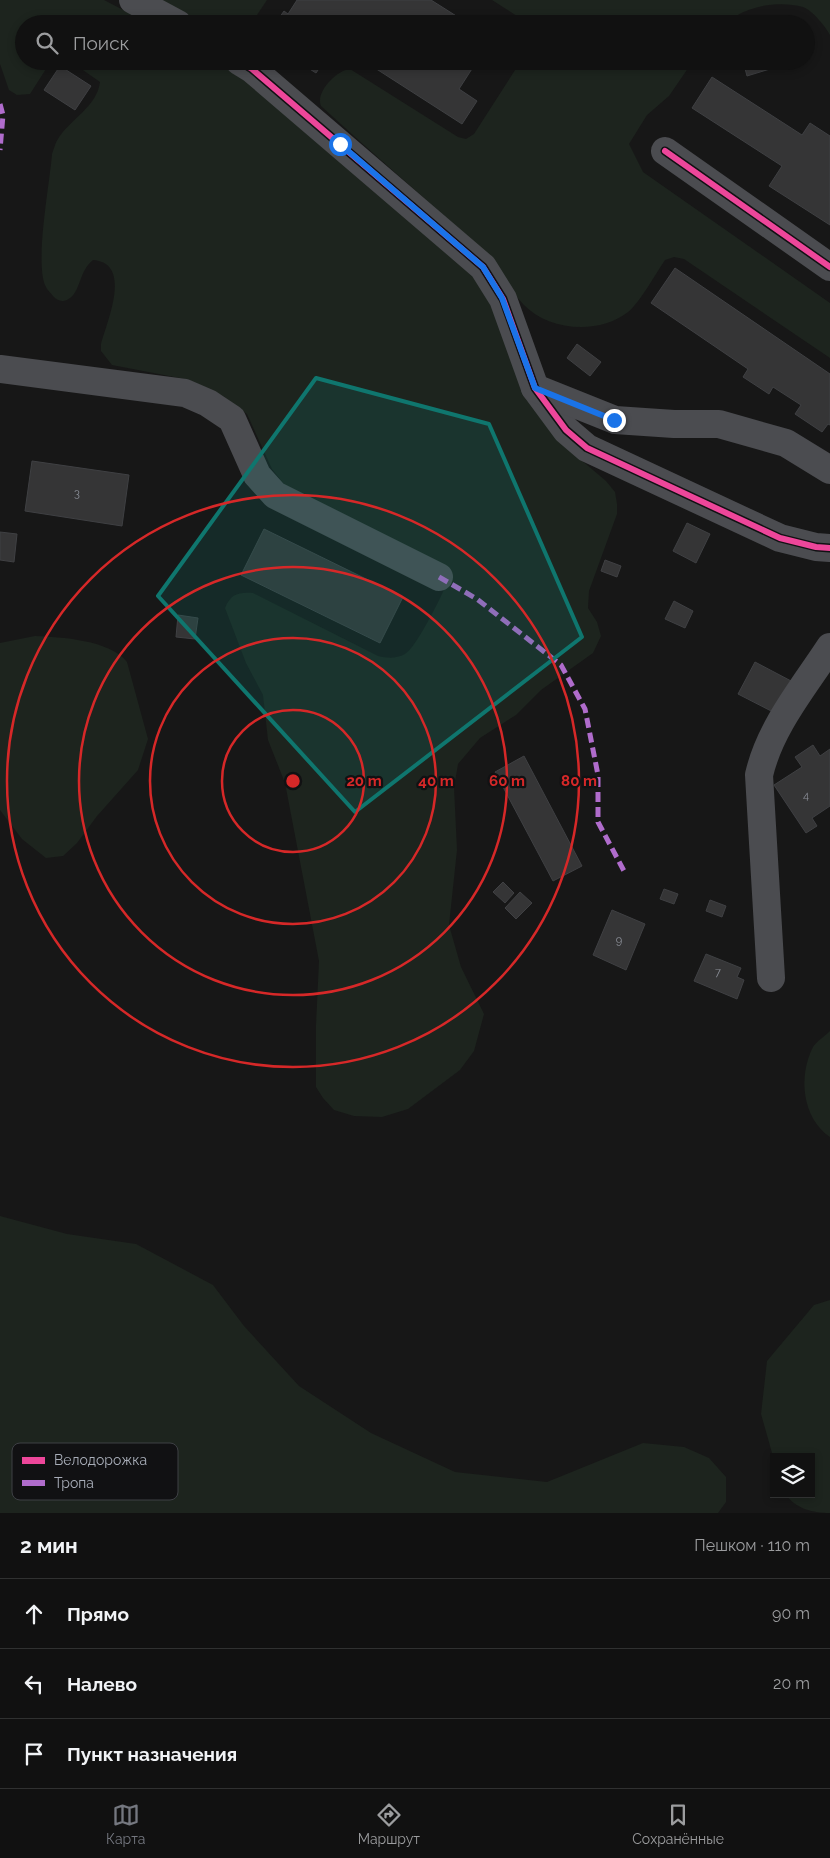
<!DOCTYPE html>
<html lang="ru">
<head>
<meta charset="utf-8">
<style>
  :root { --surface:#111; --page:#1a1a1a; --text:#f1f3f6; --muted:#9c9d9f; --line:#303131; --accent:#757880 }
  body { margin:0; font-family:Raleway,sans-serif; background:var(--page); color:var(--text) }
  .controls { position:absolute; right:15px; bottom:15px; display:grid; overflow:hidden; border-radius:0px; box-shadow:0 2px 8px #0003 }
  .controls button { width:45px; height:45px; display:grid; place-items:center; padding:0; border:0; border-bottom:1px solid var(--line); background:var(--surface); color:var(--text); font:25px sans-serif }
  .stop { position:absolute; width:15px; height:15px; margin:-11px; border:4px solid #1a73e8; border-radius:50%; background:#fff }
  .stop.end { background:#1a73e8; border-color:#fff; box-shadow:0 1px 5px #0008 }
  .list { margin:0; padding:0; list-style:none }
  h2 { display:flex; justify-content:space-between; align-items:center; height:65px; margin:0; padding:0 20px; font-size:21px }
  h2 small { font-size:16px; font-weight:400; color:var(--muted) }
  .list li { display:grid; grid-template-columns:32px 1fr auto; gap:15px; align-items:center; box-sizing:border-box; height:70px; padding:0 20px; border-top:1px solid var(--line) }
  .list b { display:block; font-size:19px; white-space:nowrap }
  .list em { font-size:16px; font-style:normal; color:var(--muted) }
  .icon { flex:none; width:28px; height:28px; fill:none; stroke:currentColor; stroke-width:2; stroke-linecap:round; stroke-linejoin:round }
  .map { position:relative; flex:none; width:830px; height:1513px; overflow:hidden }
  .search { position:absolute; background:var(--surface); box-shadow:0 2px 8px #0003; left:15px; right:15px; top:15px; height:55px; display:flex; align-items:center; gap:12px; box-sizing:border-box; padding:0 18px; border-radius:28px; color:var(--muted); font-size:19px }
  .sheet { height:275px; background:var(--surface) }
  nav { display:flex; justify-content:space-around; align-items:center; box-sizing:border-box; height:70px; border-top:1px solid var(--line); background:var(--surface); font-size:14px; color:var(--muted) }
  nav a { display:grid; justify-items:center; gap:2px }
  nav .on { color:var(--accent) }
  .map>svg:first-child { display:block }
</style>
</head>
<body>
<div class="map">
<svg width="830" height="1513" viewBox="0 0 830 1513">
  <rect width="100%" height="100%" fill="#171717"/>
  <g fill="#1d241e">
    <path d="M 0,0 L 104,0 L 150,24 L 24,24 L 24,61 L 51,61 L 30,94 L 17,95 L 9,90 L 0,64 Z"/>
    <path d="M 161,0 L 267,0 L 251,24 L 204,24 Z"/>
    <path d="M 492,0 L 830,0 L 830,35 C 826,27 812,10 803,7 C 778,0 744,6 726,24 L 520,24 L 517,16 Z"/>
    <path d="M 70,61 L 214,61 L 244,80 L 473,274 L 580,459 L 606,481 L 615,492 L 617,504 L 617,514 L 589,591 L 588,608 L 597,622 L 601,636 L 593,653 L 541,690 L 516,715 L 480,738 L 458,764 L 454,787 L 457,850 L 449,925 L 461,967 L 484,1014 L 474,1051 L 460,1070 L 408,1109 L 382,1117 L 354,1116 L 334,1110 L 323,1098 L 316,1087 L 316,1025 L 319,961 L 285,783 L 268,740 L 263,695 L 246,663 L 225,608 C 231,594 238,592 253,593 L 378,656 C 387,658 396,659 405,654 C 416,648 443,594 448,580 L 287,488 L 272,469 L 247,414 L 223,396 L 190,380 L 112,365 L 101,351 L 101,344 C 107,321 133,263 93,260 C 79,271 81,290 70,298 C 64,303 57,301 53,296 C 51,293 47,290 46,287 C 34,266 50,182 52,154 C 54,149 55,143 58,139 C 70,119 97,107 100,82 Z"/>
    <path d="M 518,61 L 693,61 L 669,96 L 647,115 L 629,144 L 643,172 L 830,303 L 830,358 L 684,259 L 674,257 L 665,260 C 656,273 639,304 628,312 C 599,335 548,331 523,304 C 506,286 498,263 480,247 C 427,200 373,154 321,106 C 315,92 337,70 350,69 L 458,137 L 466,139 L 474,134 L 517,67 Z"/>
    <path d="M 35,636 C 61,637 110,640 127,662 L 148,739 L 138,770 L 97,816 L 77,843 L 63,856 L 46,858 L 22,839 L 0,810 L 0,643 Z"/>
    <path d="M 830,1031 L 830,1137 C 802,1118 798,1076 813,1047 C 817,1041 825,1036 830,1031 Z"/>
    <path d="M 0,1216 L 67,1234 L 136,1244 L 213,1285 L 244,1326 L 299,1386 L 371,1433 L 455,1472 L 547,1482 L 643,1443 L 684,1447 L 709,1458 L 726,1477 L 726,1502 L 718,1513 L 0,1513 Z"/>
    <path d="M 830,1300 L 830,1513 C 813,1513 796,1509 785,1494 L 811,1494 L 811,1457 L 774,1457 L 774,1460 L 761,1414 L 767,1361 L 814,1305 Z"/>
  </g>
  <g fill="#353536" stroke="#3f4043">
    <path d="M 297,0 L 431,0 L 469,24 L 275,24 L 284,11 L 288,14 Z"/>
    <path d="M 297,61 L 324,61 L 316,73 Z"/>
    <path d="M 364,61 L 477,61 L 459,89 L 477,101 L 462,124 Z"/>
    <path d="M 743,61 L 796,61 L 747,76 Z"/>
    <path d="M 60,66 L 91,86 L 75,110 L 44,90 Z"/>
    <path d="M 712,77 L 802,135 L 810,123 L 830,136 L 830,225 L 769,186 L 782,166 L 692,108 Z"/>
    <path d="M 675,268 L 830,374 L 830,425 L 828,424 L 822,432 L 795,414 L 801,405 L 773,387 L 769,394 L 743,377 L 748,369 L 651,303 Z"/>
    <path d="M 577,344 L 601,362 L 590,376 L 567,358 Z"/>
    <path d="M 32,461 L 129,475 L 122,526 L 25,511 Z"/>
    <path d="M 687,523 L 710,534 L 696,563 L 673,551 Z"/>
    <path d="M 264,529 L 403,597 L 380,643 L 241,575 Z"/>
    <path d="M 0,532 L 17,534 L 14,562 L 0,560 Z"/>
    <path d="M 605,560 L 621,566 L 617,577 L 601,571 Z"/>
    <path d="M 674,601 L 693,611 L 685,628 L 665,619 Z"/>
    <path d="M 178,615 L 198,618 L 195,639 L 176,637 Z"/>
    <path d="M 755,662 L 793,682 L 777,714 L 738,694 Z"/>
    <path d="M 813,745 L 820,756 L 830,749 L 830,806 L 812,818 L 817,826 L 806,833 L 774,785 L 802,767 L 795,757 Z"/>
    <path d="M 524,756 L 582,866 L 553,881 L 495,772 Z"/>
    <path d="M 503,882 L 514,893 L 505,903 L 493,892 Z"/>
    <path d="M 664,889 L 678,894 L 674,904 L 660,899 Z"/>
    <path d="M 520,892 L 532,903 L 516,919 L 505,908 Z"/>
    <path d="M 710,900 L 726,906 L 722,917 L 706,911 Z"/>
    <path d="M 612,910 L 645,924 L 626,970 L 593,955 Z"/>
    <path d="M 706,954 L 741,968 L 737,977 L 744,980 L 737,999 L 694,981 Z"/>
  </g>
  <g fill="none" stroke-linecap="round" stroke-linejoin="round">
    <g stroke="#4b4c50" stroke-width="28">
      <path d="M 133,0 L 178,24"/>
      <path d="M 239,61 L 252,69 L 483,267 L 503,299 L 535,388 L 566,430 L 587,448 L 780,538 L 816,547 L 830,548"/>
      <path d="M 665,151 L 830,267"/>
      <path d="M 0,369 L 185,393 L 208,403 L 232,419 L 257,475 L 275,495 L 439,577"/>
      <path d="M 535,388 L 615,420 L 674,424 L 719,424 L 786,443 L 830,470"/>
      <path d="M 771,978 L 759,775 C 770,727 804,687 830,647"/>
    </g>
    <g stroke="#b06ccc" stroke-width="5" stroke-dasharray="10 5" stroke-linecap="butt">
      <path d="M 0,104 L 3,115 L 0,150"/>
      <path d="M 439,577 L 477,599 L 561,665 L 585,709 L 598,775 L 598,822 L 624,871"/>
    </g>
    <defs>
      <g id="cycleway">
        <path d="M 239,61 L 252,69 L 483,267 L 503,299 L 535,388 L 566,430 L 587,448 L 780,538 L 816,547 L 830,548"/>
        <path d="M 665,151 L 830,267"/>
      </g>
    </defs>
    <use href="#cycleway" stroke="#111113" stroke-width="9"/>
    <use href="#cycleway" stroke="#ed469a" stroke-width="6"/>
  </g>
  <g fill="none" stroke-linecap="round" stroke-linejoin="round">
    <path stroke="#1a73e8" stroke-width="6" d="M 340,144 L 483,267 L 502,298 L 535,388 L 614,420"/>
  </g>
  <path fill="#0f766e" fill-opacity="0.2" stroke="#0f766e" stroke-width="4" stroke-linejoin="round" d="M 316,378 L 489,424 L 582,637 L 355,812 L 158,596 Z"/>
  <g fill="none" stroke="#d62828" stroke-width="2.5">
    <circle cx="293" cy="781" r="71"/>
    <circle cx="293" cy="781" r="143"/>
    <circle cx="293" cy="781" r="214"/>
    <circle cx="293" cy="781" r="286"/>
  </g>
  <g text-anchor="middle" stroke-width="4.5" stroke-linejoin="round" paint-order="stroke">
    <g font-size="11" fill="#8b8f98">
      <text x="77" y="497">3</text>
      <text x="806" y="799">4</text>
      <text x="619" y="944">9</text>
      <text x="718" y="976">7</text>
    </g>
  </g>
  <rect x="12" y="1443" width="166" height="57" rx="8" fill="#111113" stroke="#3e4045" stroke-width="1"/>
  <rect x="22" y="1457" width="23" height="7" fill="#ed469a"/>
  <rect x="22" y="1480" width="23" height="6" fill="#b06ccc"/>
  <g font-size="14" fill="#a8adb8">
    <text x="54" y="1465">Велодорожка</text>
    <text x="54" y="1488">Тропа</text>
  </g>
  <circle cx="293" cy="781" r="8" fill="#d62828" stroke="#111113" stroke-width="2.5"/>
  <g font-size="15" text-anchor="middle" font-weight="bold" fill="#d62828" stroke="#111113" stroke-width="4.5" stroke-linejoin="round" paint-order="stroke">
    <text x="364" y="786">20 m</text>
    <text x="436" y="786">40 m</text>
    <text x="507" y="786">60 m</text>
    <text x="579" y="786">80 m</text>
  </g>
</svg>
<div class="controls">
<button><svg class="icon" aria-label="layers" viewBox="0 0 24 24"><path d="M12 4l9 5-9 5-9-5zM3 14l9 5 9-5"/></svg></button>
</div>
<div class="stop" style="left:340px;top:144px"></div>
<div class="stop end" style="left:614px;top:420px"></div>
<div class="search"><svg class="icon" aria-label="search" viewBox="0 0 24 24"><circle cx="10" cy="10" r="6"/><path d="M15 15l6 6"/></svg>Поиск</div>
</div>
<section class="sheet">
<h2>2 мин<small>Пешком · 110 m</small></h2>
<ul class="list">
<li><svg class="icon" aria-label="ahead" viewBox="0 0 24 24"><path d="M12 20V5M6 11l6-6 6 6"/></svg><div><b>Прямо</b></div><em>90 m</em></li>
<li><svg class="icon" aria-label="left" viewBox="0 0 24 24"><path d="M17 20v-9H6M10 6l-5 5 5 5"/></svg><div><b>Налево</b></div><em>20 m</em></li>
<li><svg class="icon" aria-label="arrive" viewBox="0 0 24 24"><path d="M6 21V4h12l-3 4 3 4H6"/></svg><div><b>Пункт назначения</b></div></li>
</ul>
</section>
<nav>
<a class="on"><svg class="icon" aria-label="map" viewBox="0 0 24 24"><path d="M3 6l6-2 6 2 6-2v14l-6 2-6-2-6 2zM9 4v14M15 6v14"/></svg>Карта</a>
<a><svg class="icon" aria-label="directions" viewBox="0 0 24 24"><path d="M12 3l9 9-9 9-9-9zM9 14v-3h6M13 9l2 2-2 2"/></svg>Маршрут</a>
<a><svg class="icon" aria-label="saved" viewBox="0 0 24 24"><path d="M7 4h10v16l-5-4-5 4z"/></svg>Сохранённые</a>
</nav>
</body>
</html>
